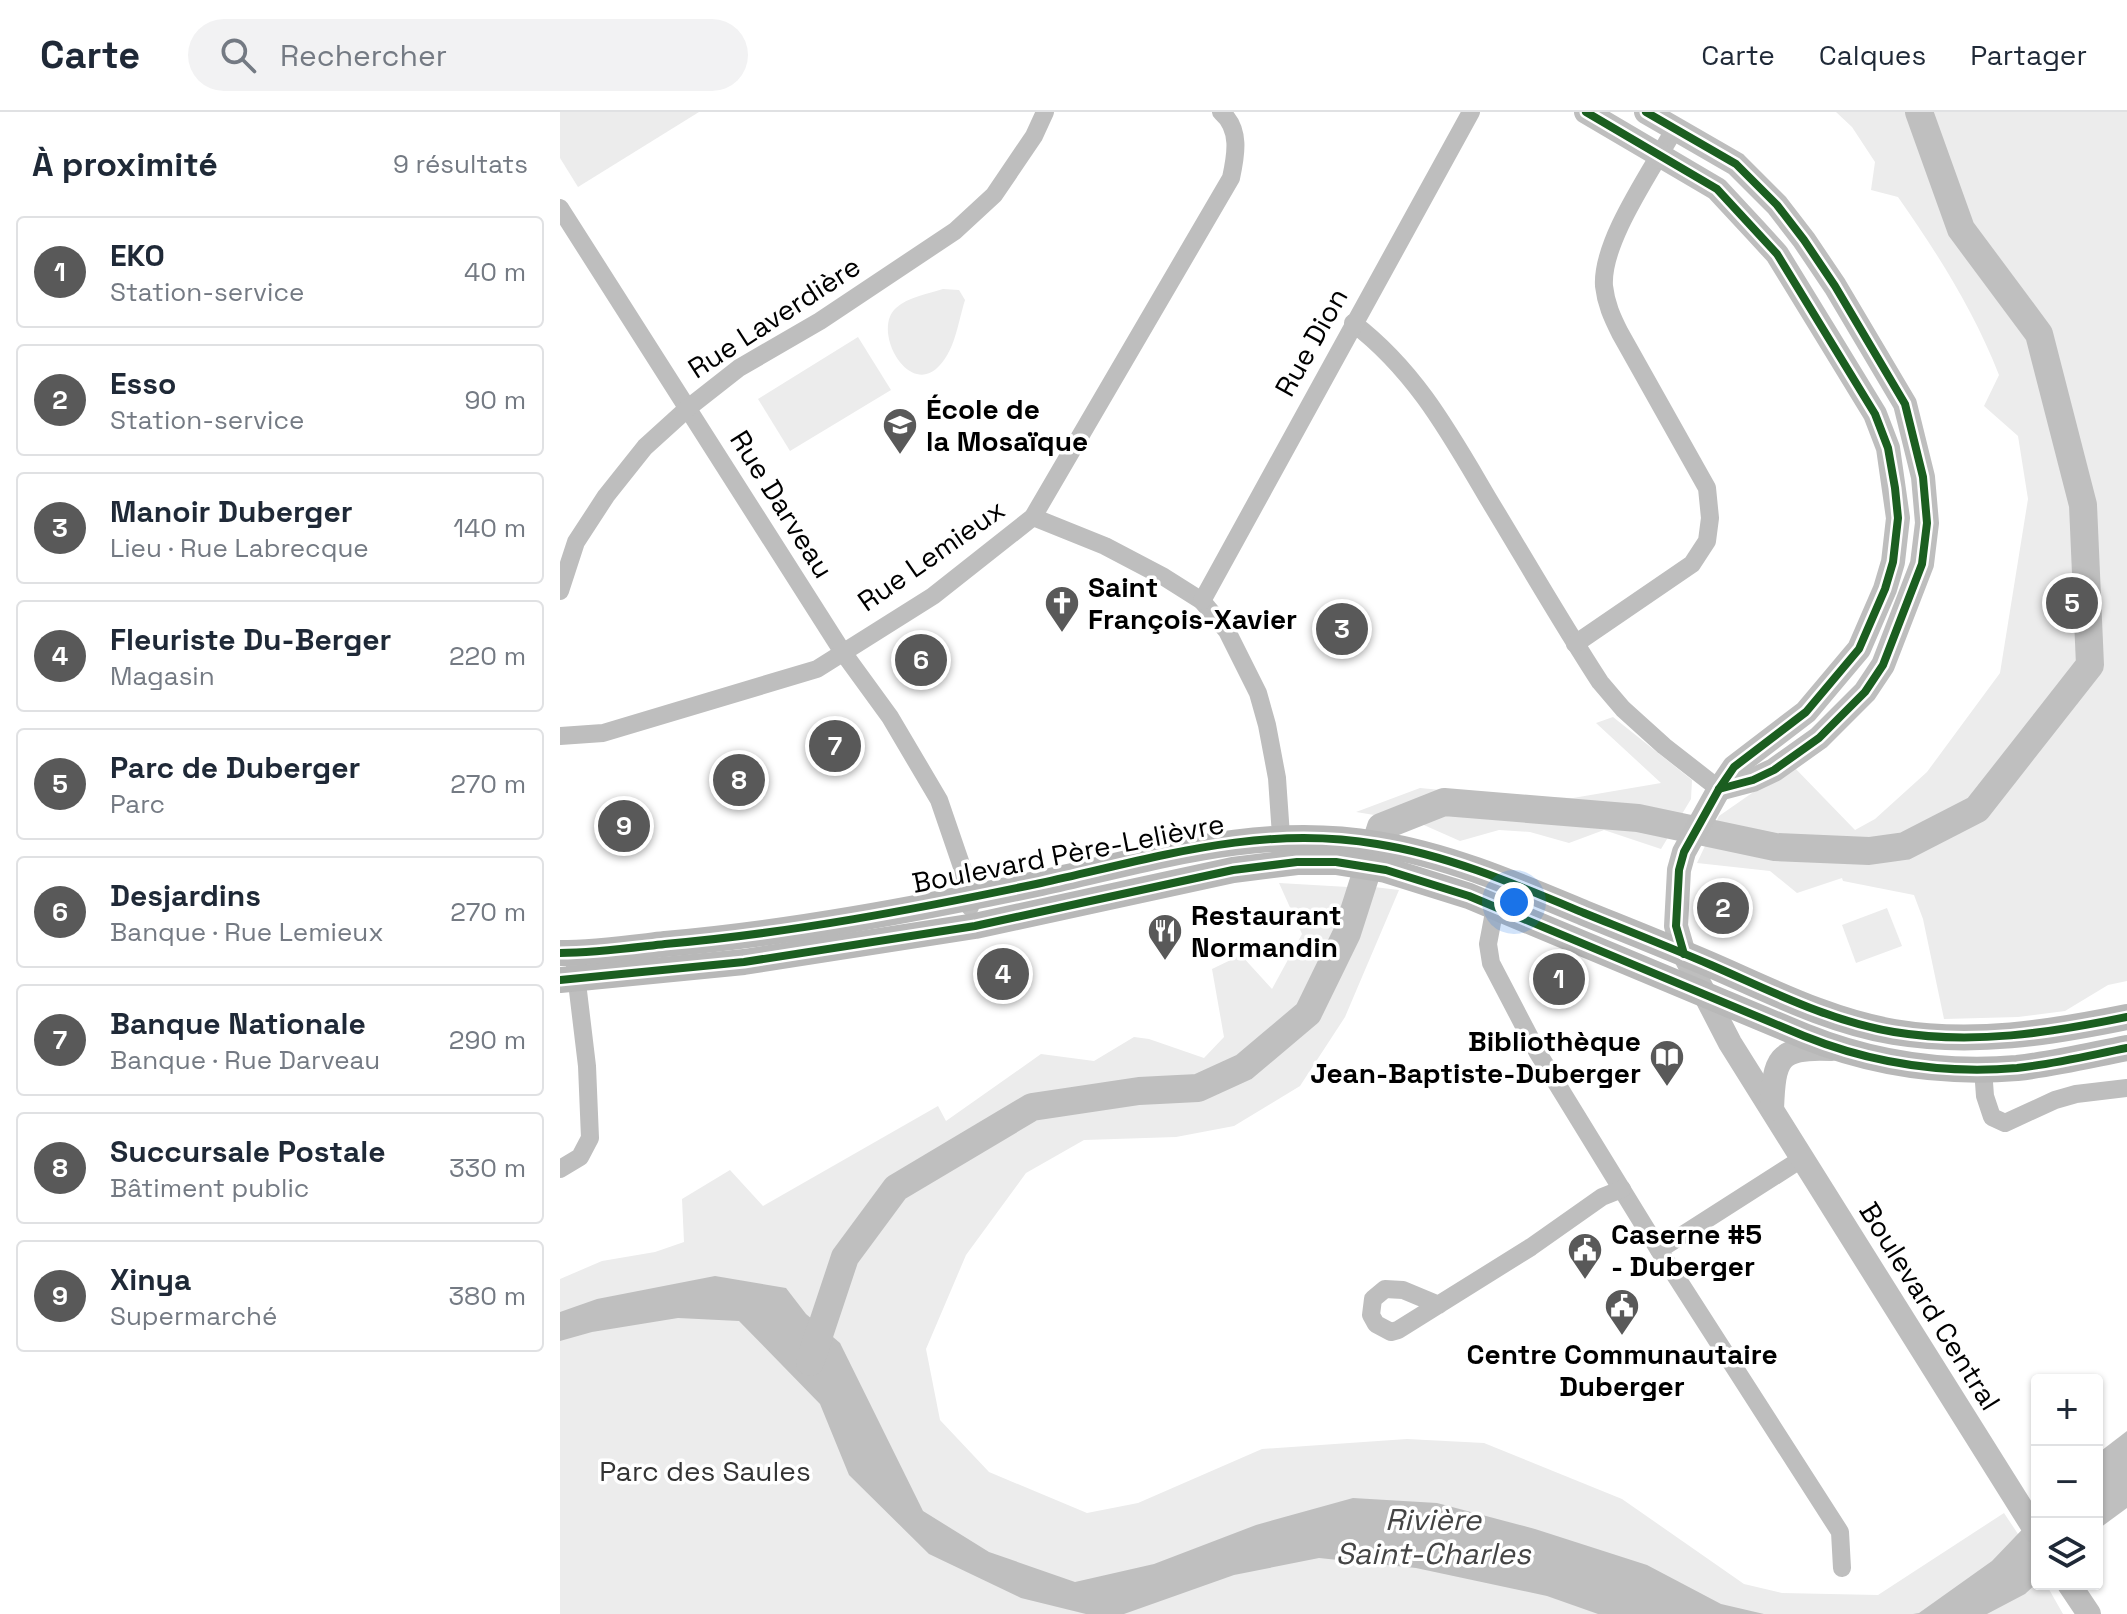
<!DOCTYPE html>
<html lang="fr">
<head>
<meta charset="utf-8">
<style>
  :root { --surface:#fff; --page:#f2f2f3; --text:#1f2937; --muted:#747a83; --line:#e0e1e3; --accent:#595959 }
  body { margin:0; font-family:"Space Grotesk",sans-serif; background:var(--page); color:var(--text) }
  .controls { position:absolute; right:24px; bottom:24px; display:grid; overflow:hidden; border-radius:8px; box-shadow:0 2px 6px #0004 }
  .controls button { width:72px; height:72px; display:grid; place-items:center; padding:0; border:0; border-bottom:2px solid var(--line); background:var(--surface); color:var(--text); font:40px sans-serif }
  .you { position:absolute; left:954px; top:790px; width:28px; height:28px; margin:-20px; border:6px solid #fff; border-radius:50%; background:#1a73e8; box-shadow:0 0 0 12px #1a73e833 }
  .badge { display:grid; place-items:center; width:52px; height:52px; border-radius:50%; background:var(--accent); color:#fff; font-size:26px; font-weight:700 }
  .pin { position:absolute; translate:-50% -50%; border:4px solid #fff; box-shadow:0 2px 8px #0006 }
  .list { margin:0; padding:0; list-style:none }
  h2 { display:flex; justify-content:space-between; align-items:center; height:104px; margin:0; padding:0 32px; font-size:34px }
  h2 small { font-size:26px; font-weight:400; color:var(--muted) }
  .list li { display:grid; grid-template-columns:52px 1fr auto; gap:24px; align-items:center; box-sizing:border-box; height:112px; margin:0 16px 16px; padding:0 16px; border:2px solid var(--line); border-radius:8px }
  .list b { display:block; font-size:30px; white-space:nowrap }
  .list p { margin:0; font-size:26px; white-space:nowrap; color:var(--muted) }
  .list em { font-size:26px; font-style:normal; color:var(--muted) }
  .icon { flex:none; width:44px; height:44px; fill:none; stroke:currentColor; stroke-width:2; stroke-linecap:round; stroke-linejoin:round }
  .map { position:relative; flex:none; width:1567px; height:1502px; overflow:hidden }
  header { display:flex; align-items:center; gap:48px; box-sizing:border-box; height:112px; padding:0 40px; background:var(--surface); border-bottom:2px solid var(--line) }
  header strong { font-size:38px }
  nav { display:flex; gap:44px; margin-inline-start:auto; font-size:28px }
  .search { width:560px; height:72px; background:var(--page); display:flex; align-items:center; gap:20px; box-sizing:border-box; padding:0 28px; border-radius:44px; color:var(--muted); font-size:30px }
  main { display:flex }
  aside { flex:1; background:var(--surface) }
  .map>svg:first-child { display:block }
</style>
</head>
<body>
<header>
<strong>Carte</strong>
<div class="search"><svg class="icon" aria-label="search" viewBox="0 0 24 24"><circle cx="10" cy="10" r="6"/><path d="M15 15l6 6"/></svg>Rechercher</div>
<nav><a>Carte</a><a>Calques</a><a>Partager</a></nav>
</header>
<main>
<aside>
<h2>À proximité<small>9 résultats</small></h2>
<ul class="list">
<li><span class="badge">1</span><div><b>EKO</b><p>Station-service</p></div><em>40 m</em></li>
<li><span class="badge">2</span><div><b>Esso</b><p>Station-service</p></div><em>90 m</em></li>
<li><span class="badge">3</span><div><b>Manoir Duberger</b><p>Lieu · Rue Labrecque</p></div><em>140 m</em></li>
<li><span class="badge">4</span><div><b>Fleuriste Du-Berger</b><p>Magasin</p></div><em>220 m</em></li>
<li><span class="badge">5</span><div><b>Parc de Duberger</b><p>Parc</p></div><em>270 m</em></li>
<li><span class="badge">6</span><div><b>Desjardins</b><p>Banque · Rue Lemieux</p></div><em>270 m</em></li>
<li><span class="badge">7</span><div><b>Banque Nationale</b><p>Banque · Rue Darveau</p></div><em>290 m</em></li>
<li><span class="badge">8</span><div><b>Succursale Postale</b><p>Bâtiment public</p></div><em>330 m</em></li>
<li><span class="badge">9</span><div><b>Xinya</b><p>Supermarché</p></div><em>380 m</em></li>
</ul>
</aside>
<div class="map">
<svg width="1567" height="1502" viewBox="0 0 1567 1502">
  <rect width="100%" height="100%" fill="#fff"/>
  <g fill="#ececec">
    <path d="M 0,0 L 139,0 L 18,75 L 0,46 Z"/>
    <path d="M 1276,0 L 1567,0 L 1567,869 L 1548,873 L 1505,899 L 1458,905 L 1384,907 L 1363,807 L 1354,783 L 1283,769 L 1282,766 L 1237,781 L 1210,759 L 1137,751 L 1159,704 L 1232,653 L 1295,718 L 1315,707 L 1367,660 L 1440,561 L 1468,387 L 1458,324 L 1424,294 L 1439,263 C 1414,199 1378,142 1338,85 L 1311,78 L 1315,50 L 1292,15 Z"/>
    <path d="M 383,177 L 399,178 L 405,188 C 398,210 395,241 376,257 C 346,282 312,217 336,196 C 348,185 368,182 383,177 Z"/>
    <path d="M 298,225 L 331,278 L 230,339 L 198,287 Z"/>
    <path d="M 1053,605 L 1132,668 L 1131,687 L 1101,737 L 1044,718 L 1009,731 L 970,720 L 939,718 L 900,729 L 857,710 L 796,700 L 860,676 L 945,684 L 1013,686 L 1101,671 L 1036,611 Z"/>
    <path d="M 719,771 L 788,775 L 789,772 L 839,778 L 785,905 L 740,974 L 674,1014 L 616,1025 L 524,1028 L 466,1061 L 406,1143 L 366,1237 L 380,1308 L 429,1360 L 527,1401 L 578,1391 L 702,1337 L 847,1327 L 924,1331 L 1062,1387 L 1184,1472 L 1222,1481 L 1318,1483 L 1444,1401 L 1460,1425 L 1435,1453 L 1364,1502 L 1186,1502 L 877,1395 L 596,1455 L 515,1476 L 370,1440 L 542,1502 L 0,1502 L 0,1167 L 42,1149 L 95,1140 L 124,1130 L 122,1087 L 170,1058 L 203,1094 L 378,994 L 386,1009 L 481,942 L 534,949 L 574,925 L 589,927 L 644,946 L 664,925 L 652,857 L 681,843 L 712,877 L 742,822 Z"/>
    <path d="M 1327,796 L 1342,834 L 1296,851 L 1282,813 Z"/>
    <path d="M 761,1441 L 860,1451 L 990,1480 L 1053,1502 L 551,1502 L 678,1456 Z"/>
    <path d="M 1477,1466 L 1477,1472 L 1486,1472 L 1503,1502 L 1410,1502 Z"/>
  </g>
  <g fill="#bfbfbf">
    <path d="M 155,1164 L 226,1176 L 246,1202 L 280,1231 L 363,1399 L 429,1440 L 515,1470 L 594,1452 L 696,1413 L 793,1386 L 877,1391 L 975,1417 L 1087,1453 L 1161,1492 L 1204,1502 L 1038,1502 L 987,1484 L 856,1456 L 759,1446 L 674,1463 L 564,1502 L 526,1502 L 461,1486 L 369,1442 L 289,1363 L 260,1292 L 179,1209 L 118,1206 L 32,1220 L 0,1229 L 0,1200 L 37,1187 Z"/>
    <path d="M 1567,1319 L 1567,1396 L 1537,1418 L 1537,1342 Z"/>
    <path d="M 1477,1402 L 1477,1471 L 1465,1482 L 1427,1502 L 1353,1502 L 1359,1501 L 1432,1449 Z"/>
  </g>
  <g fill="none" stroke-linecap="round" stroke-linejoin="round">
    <path stroke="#bfbfbf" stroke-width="28" d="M 250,1250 L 285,1145 L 336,1076 L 472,995 L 579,979 L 638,976 L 684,955 L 748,901 L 787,821 L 821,715 L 884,690 L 1078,706 L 1215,735 L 1309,739 L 1345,734 L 1417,697 L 1530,553 L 1523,393 L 1479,222 L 1401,117 L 1359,0"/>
    <g stroke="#bebebe" stroke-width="18">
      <path d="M 0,96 L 282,539 L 330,605 L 379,688 L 403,758 L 410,795"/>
      <path d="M 793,211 C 856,259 890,322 929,388 C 966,449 1001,510 1040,570 L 1063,597 L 1104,634 L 1159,677"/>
      <path d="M 473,405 L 545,434 L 604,465 L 642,489 L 667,519 L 698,581 L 707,613 L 717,666 L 722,738"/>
      <path d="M 0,479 L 16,430 L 46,384 L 85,335 L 128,296 L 179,256 L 260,209 L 395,119 L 434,83 L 474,24 L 485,0"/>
      <path d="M 642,489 L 911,0"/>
      <path d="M 1015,532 L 1132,452 L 1147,429 L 1150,406 L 1147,376 L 1060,221 C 1052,205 1046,192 1044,174 C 1041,129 1093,57 1115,16"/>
      <path d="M 0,624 L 43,621 L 257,557 L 373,484 L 473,405 L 671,66 C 676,43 681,17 661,0"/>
      <path d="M 935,795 L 928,832 L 931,851 L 978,941 L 1099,1138 L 1280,1420 L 1282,1456"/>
      <path d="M 1423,957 L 1425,984 L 1432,1005 L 1445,1011 L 1495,988 L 1516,982 L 1567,976"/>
      <path d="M 0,1057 L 20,1045 L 30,1026 L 27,954 L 15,854"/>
      <path d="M 1099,1138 L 1243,1046"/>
      <path d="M 879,1193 L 843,1178 L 825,1177 L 813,1187 L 811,1203 L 816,1212 L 831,1220 L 838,1218 L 971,1135 L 1042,1085 L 1062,1077"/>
    </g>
    <g stroke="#bebebe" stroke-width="24">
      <path d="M 1026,0 L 1157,77 L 1196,119 L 1217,142 L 1271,230 L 1315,302 L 1328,336 L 1338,406 L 1333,450 L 1325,477 L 1299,537 L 1246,600 L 1174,655 L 1159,677 L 1124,740 L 1119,758 L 1116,814 L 1124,842 L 1170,931 L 1477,1421"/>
      <path d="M 1086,0 L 1176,52 L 1217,93 L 1244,128 L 1275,174 L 1345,292 L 1363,365 L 1367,411 L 1362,452 L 1323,553 L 1305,580 L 1259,626 L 1214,658 L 1193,668 L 1159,677"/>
      <path d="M 1212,997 C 1214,947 1217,934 1272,937"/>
      <path d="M 1509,1472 L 1529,1502"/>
    </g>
    <g stroke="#b8b8b8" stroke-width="26">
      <path d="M 0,841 C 35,841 70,836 105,832 C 231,821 357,797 481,771 C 595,746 699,712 817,732 C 888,743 957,773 1024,801 C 1066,818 1109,835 1151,853 C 1211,879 1269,909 1334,920 C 1413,933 1489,921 1567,905"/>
      <path d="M 0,868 L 184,850 L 415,814 L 673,758 L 737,750 L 776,750 L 826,758 L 909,784 L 1244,924 C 1311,951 1384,962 1457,956 C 1494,952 1531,943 1567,936"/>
    </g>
    <defs>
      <g id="cycleway">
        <path d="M 1026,0 L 1157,77 L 1217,142 L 1315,302 L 1328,336 L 1335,376 L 1338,406 L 1333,450 L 1325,477 L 1299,537 L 1246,600 L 1174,655 L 1159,677 L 1124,740 L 1119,758 L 1116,814 L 1124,842"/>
        <path d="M 1086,0 L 1176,52 L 1217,93 L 1244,128 L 1275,174 L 1345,292 L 1363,365 L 1367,411 L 1362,452 L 1323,553 L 1305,580 L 1259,626 L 1214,658 L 1193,668 L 1159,677"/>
        <path d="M 0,841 C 35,841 70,836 105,832 C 231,821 357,797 481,771 C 595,746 699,712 817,732 C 888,743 957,773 1024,801 C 1066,818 1109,835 1151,853 C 1211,879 1269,909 1334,920 C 1413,933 1489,921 1567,905"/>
        <path d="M 0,868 L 184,850 L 415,814 L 673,758 L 737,750 L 776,750 L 826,758 L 909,784 L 1244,924 C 1311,951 1384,962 1457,956 C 1494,952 1531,943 1567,936"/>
      </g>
    </defs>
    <use href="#cycleway" stroke="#fff" stroke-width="13"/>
    <use href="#cycleway" stroke="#1b5e20" stroke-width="8"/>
  </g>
  <defs>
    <symbol id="school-pin" viewBox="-11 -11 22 30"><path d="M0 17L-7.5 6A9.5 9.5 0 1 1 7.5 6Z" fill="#595959" stroke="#fff"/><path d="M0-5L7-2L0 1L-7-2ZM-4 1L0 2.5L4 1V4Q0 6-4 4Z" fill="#fff"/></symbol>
    <symbol id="church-pin" viewBox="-11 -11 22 30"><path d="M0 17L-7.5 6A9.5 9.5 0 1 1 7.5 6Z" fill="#595959" stroke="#fff"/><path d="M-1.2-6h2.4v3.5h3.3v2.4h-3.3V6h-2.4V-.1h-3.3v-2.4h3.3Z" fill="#fff"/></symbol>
    <symbol id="restaurant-pin" viewBox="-11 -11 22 30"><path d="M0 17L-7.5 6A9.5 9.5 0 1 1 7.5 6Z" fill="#595959" stroke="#fff"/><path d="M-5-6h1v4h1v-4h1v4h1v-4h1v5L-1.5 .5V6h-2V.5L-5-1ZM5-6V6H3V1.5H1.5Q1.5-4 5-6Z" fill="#fff"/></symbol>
    <symbol id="library-pin" viewBox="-11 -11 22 30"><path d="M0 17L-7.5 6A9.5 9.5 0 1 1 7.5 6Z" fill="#595959" stroke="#fff"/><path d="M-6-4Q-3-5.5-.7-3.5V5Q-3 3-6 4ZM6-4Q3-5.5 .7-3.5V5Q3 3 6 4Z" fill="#fff"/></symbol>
    <symbol id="civic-pin" viewBox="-11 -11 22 30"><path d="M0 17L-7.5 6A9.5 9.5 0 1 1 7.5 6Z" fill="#595959" stroke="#fff"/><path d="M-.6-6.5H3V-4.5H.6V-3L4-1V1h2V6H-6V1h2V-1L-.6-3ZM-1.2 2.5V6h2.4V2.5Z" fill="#fff"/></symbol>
  </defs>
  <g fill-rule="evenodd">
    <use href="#school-pin" x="320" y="293" width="40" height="54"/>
    <use href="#church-pin" x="482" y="471" width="40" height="54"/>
    <use href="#restaurant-pin" x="585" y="799" width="40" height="54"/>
    <use href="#library-pin" x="1087" y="925" width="40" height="54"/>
    <use href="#civic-pin" x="1005" y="1118" width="40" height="54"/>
    <use href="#civic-pin" x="1042" y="1174" width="40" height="54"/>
  </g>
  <g text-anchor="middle" stroke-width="7" stroke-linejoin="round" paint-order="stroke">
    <g font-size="28" fill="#000" stroke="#fff">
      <text transform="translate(214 205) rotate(-33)" y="10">Rue Laverdière</text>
      <text transform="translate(751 230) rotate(-61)" y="10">Rue Dion</text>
      <text transform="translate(222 392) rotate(58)" y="10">Rue Darveau</text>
      <text transform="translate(371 443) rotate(-35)" y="10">Rue Lemieux</text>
      <text transform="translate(508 741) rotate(-11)" y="10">Boulevard Père-Lelièvre</text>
      <text transform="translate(1370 1194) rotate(58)" y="10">Boulevard Central</text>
    </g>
    <g font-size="28" font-weight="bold" fill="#000" stroke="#fff" text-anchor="start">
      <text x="366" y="307">École de<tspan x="366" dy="32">la Mosaïque</tspan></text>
      <text x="528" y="485">Saint<tspan x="528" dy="32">François-Xavier</tspan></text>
      <text x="631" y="813">Restaurant<tspan x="631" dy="32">Normandin</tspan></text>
      <text x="1081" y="939" text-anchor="end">Bibliothèque<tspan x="1081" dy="32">Jean-Baptiste-Duberger</tspan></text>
      <text x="1051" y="1132">Caserne #5<tspan x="1051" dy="32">- Duberger</tspan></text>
      <text x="1062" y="1252" text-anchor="middle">Centre Communautaire<tspan x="1062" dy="32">Duberger</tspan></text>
    </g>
    <g font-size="28" fill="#333" stroke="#fff">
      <text x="145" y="1369">Parc des Saules</text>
    </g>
    <g font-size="30" font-style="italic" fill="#444" stroke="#fff">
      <text x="873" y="1418">Rivière<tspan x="873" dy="34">Saint-Charles</tspan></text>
    </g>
  </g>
</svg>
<div class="controls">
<button>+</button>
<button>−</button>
<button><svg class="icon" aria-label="layers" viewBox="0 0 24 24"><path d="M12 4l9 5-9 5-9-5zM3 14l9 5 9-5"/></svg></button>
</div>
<div class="you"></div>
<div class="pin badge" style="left:999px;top:867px">1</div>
<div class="pin badge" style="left:1163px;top:796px">2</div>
<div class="pin badge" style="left:782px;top:517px">3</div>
<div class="pin badge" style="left:443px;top:862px">4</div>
<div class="pin badge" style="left:1512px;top:491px">5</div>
<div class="pin badge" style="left:361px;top:548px">6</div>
<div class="pin badge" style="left:275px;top:634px">7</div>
<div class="pin badge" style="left:179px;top:668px">8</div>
<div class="pin badge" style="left:64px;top:714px">9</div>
</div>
</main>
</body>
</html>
